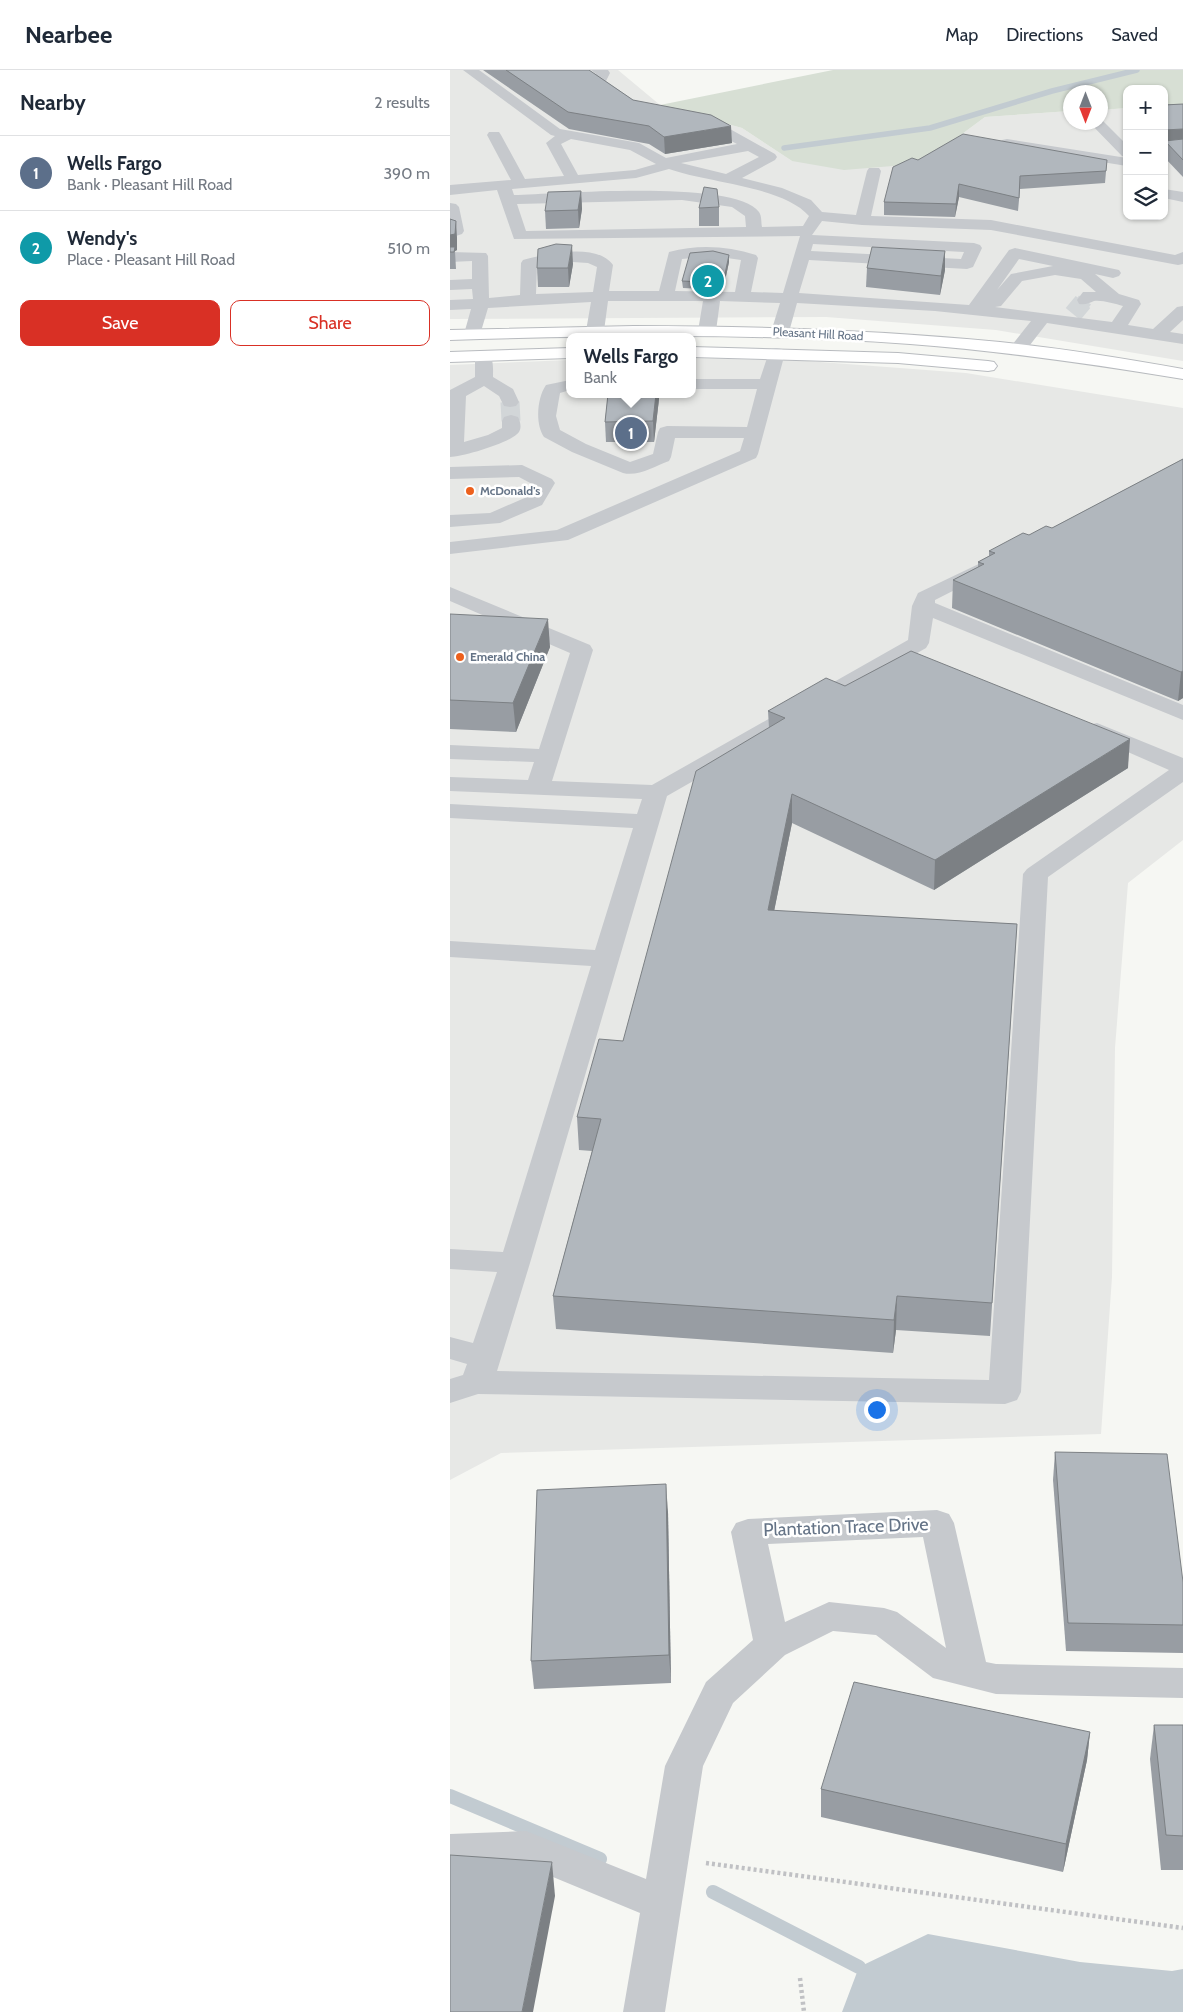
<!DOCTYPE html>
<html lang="en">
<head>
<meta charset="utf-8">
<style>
  :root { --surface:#fff; --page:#f2f2f3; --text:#1f2937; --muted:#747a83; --line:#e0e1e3; --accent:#d93025 }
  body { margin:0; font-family:Cabin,sans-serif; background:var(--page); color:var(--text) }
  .controls { position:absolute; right:15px; top:15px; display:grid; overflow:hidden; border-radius:10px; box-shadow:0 1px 4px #0004 }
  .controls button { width:45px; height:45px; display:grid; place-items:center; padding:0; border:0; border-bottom:1px solid var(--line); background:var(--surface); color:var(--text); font:25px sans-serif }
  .compass { position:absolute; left:613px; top:15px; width:45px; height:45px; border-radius:50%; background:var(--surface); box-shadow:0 1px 4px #0004; rotate:180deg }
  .you { position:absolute; left:426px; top:1339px; width:18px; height:18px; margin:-12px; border:4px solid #fff; border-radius:50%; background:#1a73e8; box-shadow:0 0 0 8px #1a73e833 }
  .badge { display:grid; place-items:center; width:32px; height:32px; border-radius:50%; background:var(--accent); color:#fff; font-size:16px; font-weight:700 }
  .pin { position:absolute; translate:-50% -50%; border:2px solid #fff; box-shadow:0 1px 5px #0006 }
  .popup { position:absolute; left:116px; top:263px; width:130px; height:65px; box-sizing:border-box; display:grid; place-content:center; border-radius:10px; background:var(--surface); filter:drop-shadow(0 1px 4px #0005); font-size:16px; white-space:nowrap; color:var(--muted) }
  .popup b { font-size:19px; color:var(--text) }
  .popup::after { content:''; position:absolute; left:50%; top:100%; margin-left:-10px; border:10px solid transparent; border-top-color:var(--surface) }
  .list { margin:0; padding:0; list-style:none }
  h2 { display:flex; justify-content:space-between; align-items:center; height:65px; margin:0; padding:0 20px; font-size:21px }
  h2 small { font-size:16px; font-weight:400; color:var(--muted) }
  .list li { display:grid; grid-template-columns:32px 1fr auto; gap:15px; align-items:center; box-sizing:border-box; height:75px; padding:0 20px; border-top:1px solid var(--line) }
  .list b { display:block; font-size:19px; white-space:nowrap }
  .list p { margin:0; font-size:16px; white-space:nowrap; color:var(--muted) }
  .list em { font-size:16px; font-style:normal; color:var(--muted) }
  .actions { display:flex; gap:10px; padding:15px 20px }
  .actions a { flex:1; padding:11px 0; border:1px solid var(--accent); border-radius:10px; text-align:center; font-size:18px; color:var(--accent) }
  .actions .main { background:var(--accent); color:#fff }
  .icon { flex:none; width:28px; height:28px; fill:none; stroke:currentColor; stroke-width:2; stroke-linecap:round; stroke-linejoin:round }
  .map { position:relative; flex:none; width:733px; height:1942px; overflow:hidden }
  header { display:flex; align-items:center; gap:30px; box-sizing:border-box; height:70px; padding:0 25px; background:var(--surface); border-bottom:1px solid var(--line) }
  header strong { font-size:24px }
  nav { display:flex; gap:28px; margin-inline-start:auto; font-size:18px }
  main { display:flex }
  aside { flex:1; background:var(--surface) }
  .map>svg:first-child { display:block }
</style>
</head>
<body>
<header>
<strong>Nearbee</strong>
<nav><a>Map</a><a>Directions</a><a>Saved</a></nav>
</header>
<main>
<aside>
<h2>Nearby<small>2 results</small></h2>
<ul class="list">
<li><span class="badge" style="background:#5c6f8a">1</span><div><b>Wells Fargo</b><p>Bank · Pleasant Hill Road</p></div><em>390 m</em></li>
<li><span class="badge" style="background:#0f9aa8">2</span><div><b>Wendy's</b><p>Place · Pleasant Hill Road</p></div><em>510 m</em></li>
</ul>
<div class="actions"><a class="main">Save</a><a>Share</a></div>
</aside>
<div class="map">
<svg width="733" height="1942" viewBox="0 0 733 1942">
  <rect width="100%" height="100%" fill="#f6f7f3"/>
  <g fill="#e7e8e6">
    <path d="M 0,0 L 168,0 L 210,35 L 292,58 L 342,91 L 481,87 L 535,47 L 620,41 L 620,52 L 650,52 L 651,40 L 677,38 L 677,146 L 714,146 L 714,36 L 733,35 L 733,291 L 546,260 L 376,247 L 0,249 Z"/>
    <path d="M 242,288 L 357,291 L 516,303 L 733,338 L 733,770 L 678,813 L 665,978 L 662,1207 L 651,1364 L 51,1383 L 0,1410 L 0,295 L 120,290 L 120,324 L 242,324 Z"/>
  </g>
  <path fill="#d7dfd4" d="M 383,0 L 733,0 L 733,35 L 714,36 L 714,19 L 677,19 L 677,38 L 651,40 L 650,22 L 620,22 L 620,41 L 535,47 L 481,87 L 479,93 L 394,100 L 342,91 L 292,58 L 210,35 Z"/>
  <path fill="#c2cbd1" d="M 478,1864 L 630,1892 L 722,1901 L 733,1899 L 733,1942 L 392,1942 L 409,1897 Z"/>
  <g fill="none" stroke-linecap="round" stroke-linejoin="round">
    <path stroke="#c2cbd1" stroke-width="5.5" d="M 334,78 L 480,58 L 602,21 L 687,0"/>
    <g stroke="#c2cbd1" stroke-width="14">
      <path d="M 0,1726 L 150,1789"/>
      <path d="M 263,1822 L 409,1897"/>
    </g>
    <path stroke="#d2d6d8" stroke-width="15" stroke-dasharray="15 8" stroke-linecap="butt" d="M 632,234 L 635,230"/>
    <g stroke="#d2d6d8" stroke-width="19" stroke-dasharray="19 9" stroke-linecap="butt">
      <path d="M 623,244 L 633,232"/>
      <path d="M 60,332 L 61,351"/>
    </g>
    <defs>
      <g id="highway">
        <path d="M 184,256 C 306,256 428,260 550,272 C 611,278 672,288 733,299 L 733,309 C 642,294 552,281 460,274 C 307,263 153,265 0,270 L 0,260 Z"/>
        <path d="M 242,277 L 448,283 L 538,291 L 544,292 L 547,296 L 544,300 L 538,301 L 448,293 L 242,287 Z"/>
        <path d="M 120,278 L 120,288 L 0,292 L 0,282 Z"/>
      </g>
    </defs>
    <use href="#highway" stroke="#b8bbbf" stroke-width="2"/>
    <g stroke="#c0c1c4" stroke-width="4.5" stroke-dasharray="3 3" stroke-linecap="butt">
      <path d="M 256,1793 L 733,1858"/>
      <path d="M 350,1908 L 354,1942"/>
    </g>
    <g fill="#c6c9cd" fill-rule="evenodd">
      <path d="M 13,0 L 29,0 L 110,59 L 189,73 L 216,88 L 287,74 L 262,61 L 243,57 L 241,54 L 248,50 L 271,54 L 325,84 L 327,87 L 325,90 L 292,108 L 332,118 L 361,130 L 372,142 L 406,145 L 417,101 L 419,98 L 429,98 L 431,101 L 421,146 L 541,150 L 725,185 L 733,182 L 733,194 L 728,195 L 541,160 L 412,155 L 372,151 L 362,165 L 524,173 L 530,175 L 532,178 L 523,197 L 517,199 L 359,190 L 349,223 L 519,235 L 559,180 L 565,178 L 669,200 L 671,203 L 669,206 L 663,208 L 645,204 L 669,224 L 689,230 L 691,234 L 678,255 L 703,259 L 727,237 L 733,236 L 733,250 L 720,262 L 733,264 L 733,274 L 597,253 L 573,284 L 567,285 L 561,284 L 558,280 L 581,251 L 485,241 L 347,233 L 339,262 L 336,266 L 330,267 L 324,266 L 321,262 L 330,233 L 270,231 L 266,261 L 263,265 L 257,266 L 251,265 L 248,261 L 253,231 L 158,231 L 154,261 L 151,265 L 145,266 L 139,265 L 136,261 L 141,232 L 38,238 L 29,268 L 23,269 L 17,268 L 14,264 L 21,239 L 0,240 L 0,230 L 23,229 L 22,219 L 0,220 L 0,210 L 22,209 L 22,191 L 0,192 L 0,182 L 36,183 L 38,186 L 39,228 L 70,225 L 71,193 L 73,190 C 95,184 147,172 163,195 L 159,221 L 209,221 L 219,182 C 249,174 277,176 306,185 L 308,188 L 301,222 L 333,223 L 350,166 L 64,169 L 47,120 L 0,125 L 0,115 L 61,110 L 37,65 L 39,62 L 49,62 L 51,65 L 75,109 L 114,106 L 96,73 L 105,66 L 101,65 ZM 121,69 L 180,80 L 206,94 L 185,100 L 128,105 L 111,74 ZM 298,81 L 309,87 L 276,104 L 231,93 ZM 219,99 C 258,113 333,116 359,146 L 353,156 L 312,157 C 311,153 312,146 309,142 C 286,109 106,124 64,125 L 62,119 L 186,108 ZM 232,130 L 282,137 L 295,146 L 296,157 L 76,161 L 67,134 ZM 363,174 L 514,182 L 511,189 L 361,181 ZM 263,186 L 291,190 L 285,222 L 225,221 L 232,189 ZM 569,189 L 603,196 L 561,204 L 547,220 ZM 107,191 L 138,193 L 147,197 L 143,222 L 86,224 L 87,196 ZM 605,205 L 631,209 L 646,222 L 633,222 L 627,230 L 629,234 C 636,235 639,233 644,231 C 653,230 665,234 673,236 L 662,252 L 545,237 L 551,236 L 572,211 Z"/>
      <path d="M 141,0 L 158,0 L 160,3 L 155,13 L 179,29 L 181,32 L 179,35 L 169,35 L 143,17 L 141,14 L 146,4 Z"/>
      <path d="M 651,49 L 677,75 L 677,87 L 672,86 L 639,52 L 650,52 Z"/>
      <path d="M 557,69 L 677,88 L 677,96 L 552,76 L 550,73 L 552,70 Z"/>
      <path d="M 714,119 L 733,122 L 733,132 L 714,128 Z"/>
      <path d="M 0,133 L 6,134 L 9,137 L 14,161 L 12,164 L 6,166 L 0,164 Z"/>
      <path d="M 326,278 L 332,279 L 335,283 L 308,384 L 306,388 L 118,470 L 0,484 L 0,472 L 107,460 L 290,381 L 294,368 L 225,368 L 221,387 L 219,391 C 205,396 188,407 173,403 L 122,382 L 94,367 C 85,354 87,328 96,315 L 120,310 L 120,320 L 110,323 L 106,346 L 110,360 L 136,374 L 180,392 L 203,384 L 208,362 L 210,358 L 217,356 L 297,357 L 307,319 L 242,319 L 242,309 L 310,309 L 320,279 Z"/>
      <path d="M 32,281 L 38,282 C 44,290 43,298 43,307 L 63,319 L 69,332 L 66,336 L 60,337 L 54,336 L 49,326 L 34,316 L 16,326 L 14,372 L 38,365 L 52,358 L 52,351 L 54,347 L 61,345 L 68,347 C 70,351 72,357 69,362 C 63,372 13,387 0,387 L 0,320 L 25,307 L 25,291 L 23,286 L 26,282 Z"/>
      <path d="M 72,395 L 102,409 L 105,413 L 92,435 L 50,453 L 0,457 L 0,445 L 40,443 L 77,427 L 84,415 L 69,407 L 0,409 L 0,397 Z"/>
      <path d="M 537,490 L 544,492 L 547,496 L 544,500 L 485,530 L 485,533 L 733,635 L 733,650 L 483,548 L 479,573 L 476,578 L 217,726 L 80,1193 L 47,1301 L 539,1310 L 573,804 L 577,799 L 719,700 L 639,665 L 636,660 L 639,655 L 647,653 L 733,688 L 733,712 L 598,807 L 571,1322 L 567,1330 L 555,1334 L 28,1324 L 0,1333 L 0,1309 L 13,1305 L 17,1294 L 0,1289 L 0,1267 L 23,1273 L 47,1202 L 0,1199 L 0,1179 L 53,1182 L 141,896 L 0,887 L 0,871 L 145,880 L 183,758 L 0,748 L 0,734 L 187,744 L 192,729 L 0,721 L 0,707 L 78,710 L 84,692 L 0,689 L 0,675 L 89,679 L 120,583 L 0,531 L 0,517 L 140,575 L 143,580 L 102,711 L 202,715 L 458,570 L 462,536 L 468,523 Z"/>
      <path d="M 487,1440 L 499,1444 L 504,1453 L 536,1592 L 546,1594 L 733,1598 L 733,1628 L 546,1624 L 483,1608 L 426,1565 L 383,1561 L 335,1585 L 283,1633 L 253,1696 L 215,1942 L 173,1942 L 190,1843 L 74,1795 L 0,1798 L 0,1764 L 76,1761 L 196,1809 L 215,1696 L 256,1612 L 303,1570 L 281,1462 L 286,1453 L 298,1449 ZM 473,1467 L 496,1578 L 447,1542 L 434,1538 L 379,1532 L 335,1552 L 318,1474 Z"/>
    </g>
    <use href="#highway" fill="#fff" fill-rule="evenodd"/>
  </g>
  <g fill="#989da3">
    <path d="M 33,0 L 139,0 L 183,30 L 282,73 L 215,84 L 199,74 L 119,59 Z"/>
    <path d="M 733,34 L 733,107 L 714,87 L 714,35 Z"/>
    <path d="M 468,90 L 657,90 L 655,113 L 570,119 L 568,141 L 509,127 L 505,147 L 434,145 L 434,132 Z"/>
    <path d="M 131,121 L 132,139 L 129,158 L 96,159 L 95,141 Z"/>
    <path d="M 269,137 L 269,156 L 249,156 L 249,138 Z"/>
    <path d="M 0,149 L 7,168 L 7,180 L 5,181 L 6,199 L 0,199 Z"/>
    <path d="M 495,181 L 495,200 L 490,225 L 416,217 L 417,198 Z"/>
    <path d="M 279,192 L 273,220 L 233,218 L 232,211 Z"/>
    <path d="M 123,194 L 119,217 L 88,217 L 87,198 Z"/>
    <path d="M 158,324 L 209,324 L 209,329 L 204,372 L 156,372 L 155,352 Z"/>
    <path d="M 733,389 L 733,628 L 728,631 L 502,538 L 503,510 L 528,497 L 528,492 L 539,486 L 539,481 L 579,465 L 602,458 Z"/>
    <path d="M 0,544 L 100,577 L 66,662 L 0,659 Z"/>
    <path d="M 395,616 L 678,698 L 484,820 L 342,753 L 324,841 L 567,854 L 540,1266 L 446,1260 L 443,1283 L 106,1259 L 103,1226 L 142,1081 L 129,1080 L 127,1047 L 173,971 L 319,658 L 318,641 Z"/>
    <path d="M 605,1382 L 733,1512 L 733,1583 L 616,1581 L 603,1410 Z"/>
    <path d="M 218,1442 L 221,1613 L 84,1619 L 81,1591 Z"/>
    <path d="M 704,1655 L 733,1655 L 733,1800 L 711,1800 L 700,1689 Z"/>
    <path d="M 640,1662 L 637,1690 L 613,1802 L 371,1747 L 371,1719 Z"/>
  </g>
  <g fill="#7c8084">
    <path d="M 281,56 L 282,73 L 215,84 L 214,67 Z"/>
    <path d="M 733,59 L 733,74 L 715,71 L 714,76 L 714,60 Z"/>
    <path d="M 509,114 L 509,127 L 505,147 L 506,134 Z"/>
    <path d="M 131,121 L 132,139 L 129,158 L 128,140 Z"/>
    <path d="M 6,151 L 7,168 L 7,180 L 5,181 L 6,199 L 5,181 L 0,182 L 0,165 Z"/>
    <path d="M 122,175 L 123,194 L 119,217 L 118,198 Z"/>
    <path d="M 495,181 L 495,200 L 490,225 L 491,206 Z"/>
    <path d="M 279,185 L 279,192 L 273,220 L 273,213 Z"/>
    <path d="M 206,324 L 209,324 L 209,329 L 204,372 L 203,351 Z"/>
    <path d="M 98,549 L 100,577 L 66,662 L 63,633 Z"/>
    <path d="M 733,601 L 733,628 L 728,631 L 731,602 Z"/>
    <path d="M 680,669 L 678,698 L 484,820 L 485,790 Z"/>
    <path d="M 342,724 L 342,753 L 318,871 L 318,840 Z"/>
    <path d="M 447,1226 L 446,1260 L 443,1283 L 444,1250 Z"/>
    <path d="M 216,1414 L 218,1442 L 221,1613 L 219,1585 Z"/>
    <path d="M 640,1662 L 637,1690 L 613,1802 L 616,1774 Z"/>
    <path d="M 102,1792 L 105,1826 L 83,1942 L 72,1942 Z"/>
  </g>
  <g fill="#b1b7bd" stroke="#7c8084">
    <path d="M 56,0 L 139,0 L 183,30 L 261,45 L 281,56 L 214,67 L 199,56 L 118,42 Z"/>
    <path d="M 733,34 L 733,59 L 714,60 L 714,35 Z"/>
    <path d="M 513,64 L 657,90 L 656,101 L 570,106 L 569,128 L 509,114 L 506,134 L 434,132 L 443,97 L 462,88 L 468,90 Z"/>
    <path d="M 733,69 L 733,90 L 715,71 Z"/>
    <path d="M 254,117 L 267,119 L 269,137 L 249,138 Z"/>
    <path d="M 131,121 L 128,140 L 95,141 L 98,122 Z"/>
    <path d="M 0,149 L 6,151 L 5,164 L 0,165 Z"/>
    <path d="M 106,174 L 122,175 L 118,198 L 87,198 L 88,179 Z"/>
    <path d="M 0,177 L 5,177 L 4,182 L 0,182 Z"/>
    <path d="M 422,177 L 495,181 L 491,206 L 417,198 Z"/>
    <path d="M 263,181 L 279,185 L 273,213 L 232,211 L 240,183 Z"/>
    <path d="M 158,324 L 206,324 L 203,351 L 155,352 Z"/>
    <path d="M 733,389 L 733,601 L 731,602 L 503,510 L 534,494 L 528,492 L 545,483 L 539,481 L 573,463 L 579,465 L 596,456 L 602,458 Z"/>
    <path d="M 0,544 L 98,549 L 63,633 L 0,630 Z"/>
    <path d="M 461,581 L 680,669 L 485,790 L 342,724 L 318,840 L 567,854 L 542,1233 L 447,1226 L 444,1250 L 103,1226 L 151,1049 L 127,1047 L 149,969 L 173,971 L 246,701 L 335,648 L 318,641 L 376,608 L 395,616 Z"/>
    <path d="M 605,1382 L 717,1384 L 733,1512 L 733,1555 L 618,1553 Z"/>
    <path d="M 216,1414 L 219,1585 L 81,1591 L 87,1420 Z"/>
    <path d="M 404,1612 L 640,1662 L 616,1774 L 371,1719 Z"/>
    <path d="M 704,1655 L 733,1655 L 733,1766 L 716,1765 Z"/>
    <path d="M 0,1785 L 102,1792 L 72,1942 L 0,1942 Z"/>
  </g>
  <g fill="#ed601c" stroke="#fff" stroke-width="2">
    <circle cx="20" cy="421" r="5"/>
    <circle cx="10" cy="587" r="5"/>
  </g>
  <g text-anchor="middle" stroke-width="5" stroke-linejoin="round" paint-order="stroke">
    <g font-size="12" fill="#647386" stroke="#fff">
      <text transform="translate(368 264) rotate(3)" y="4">Pleasant Hill Road</text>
    </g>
    <g font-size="12" font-weight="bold" fill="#647386" stroke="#fff" text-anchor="start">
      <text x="30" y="425">McDonald's</text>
      <text x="20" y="591">Emerald China</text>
    </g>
    <g font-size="18" fill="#647386" stroke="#fff">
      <text transform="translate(396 1457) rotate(-2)" y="6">Plantation Trace Drive</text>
    </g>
  </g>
</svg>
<div class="controls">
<button>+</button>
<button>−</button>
<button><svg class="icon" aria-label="layers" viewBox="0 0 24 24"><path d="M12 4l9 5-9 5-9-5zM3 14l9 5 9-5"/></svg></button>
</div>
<svg class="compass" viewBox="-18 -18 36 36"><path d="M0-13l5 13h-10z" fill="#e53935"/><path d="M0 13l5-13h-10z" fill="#747a83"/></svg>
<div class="you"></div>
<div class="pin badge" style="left:181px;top:363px;background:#5c6f8a">1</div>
<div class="popup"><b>Wells Fargo</b>Bank</div>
<div class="pin badge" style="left:258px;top:211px;background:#0f9aa8">2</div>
</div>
</main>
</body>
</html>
